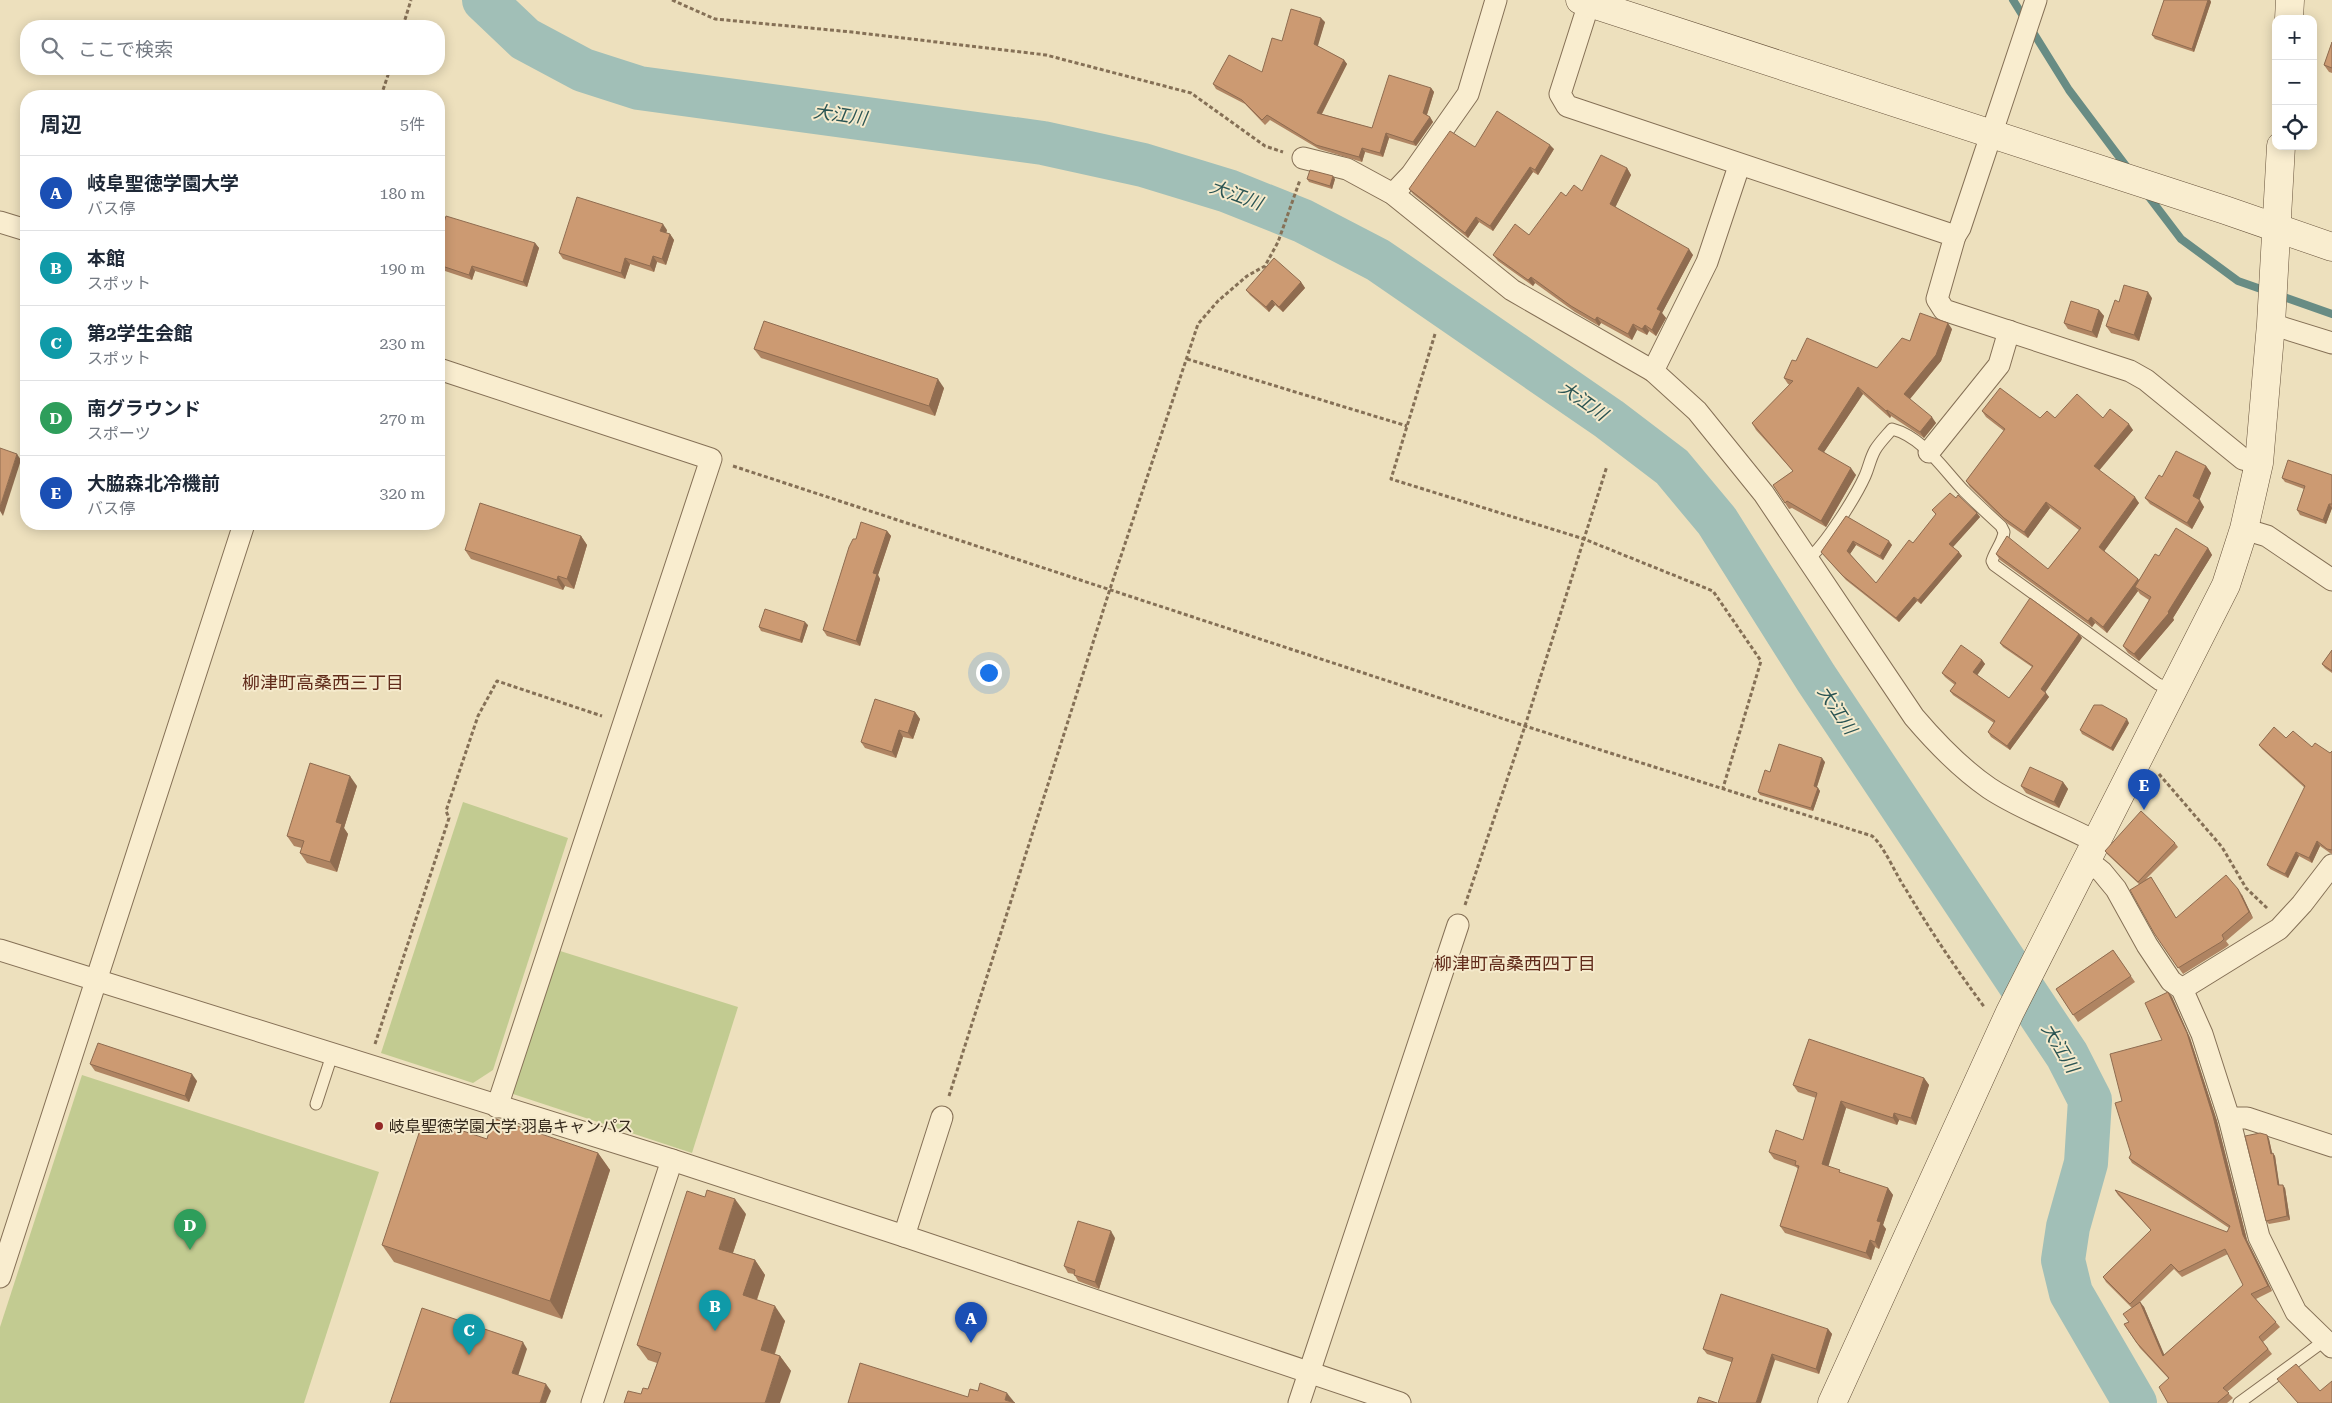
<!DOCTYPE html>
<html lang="ja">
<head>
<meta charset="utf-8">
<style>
  :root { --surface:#fff; --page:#f6f6f7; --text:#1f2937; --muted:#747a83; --line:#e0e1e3; --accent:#db2777 }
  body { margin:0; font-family:"Roboto Serif","Noto Sans JP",serif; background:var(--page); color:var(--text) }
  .controls { position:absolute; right:15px; top:15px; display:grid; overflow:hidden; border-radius:10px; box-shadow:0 2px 12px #0003 }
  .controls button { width:45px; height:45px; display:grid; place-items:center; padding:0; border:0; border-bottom:1px solid var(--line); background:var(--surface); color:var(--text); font:25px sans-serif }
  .you { position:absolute; left:988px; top:672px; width:18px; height:18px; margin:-12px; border:4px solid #fff; border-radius:50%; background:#1a73e8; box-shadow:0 0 0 8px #1a73e833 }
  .badge { display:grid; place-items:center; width:32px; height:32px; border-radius:50%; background:var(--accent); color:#fff; font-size:16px; font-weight:700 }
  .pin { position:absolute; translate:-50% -41px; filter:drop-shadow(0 1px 2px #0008) }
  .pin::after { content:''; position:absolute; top:26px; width:18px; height:15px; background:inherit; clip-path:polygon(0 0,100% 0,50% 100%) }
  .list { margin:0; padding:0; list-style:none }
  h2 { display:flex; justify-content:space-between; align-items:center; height:65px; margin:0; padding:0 20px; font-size:21px }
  h2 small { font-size:16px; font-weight:400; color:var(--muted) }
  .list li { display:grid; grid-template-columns:32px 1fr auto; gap:15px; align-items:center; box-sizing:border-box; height:75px; padding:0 20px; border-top:1px solid var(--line) }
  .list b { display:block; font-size:19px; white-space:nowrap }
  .list p { margin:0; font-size:16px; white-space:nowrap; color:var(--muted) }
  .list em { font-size:16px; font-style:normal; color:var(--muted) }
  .icon { flex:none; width:28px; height:28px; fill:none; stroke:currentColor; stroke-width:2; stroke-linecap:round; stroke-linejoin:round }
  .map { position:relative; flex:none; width:2332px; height:1403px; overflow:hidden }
  .search { position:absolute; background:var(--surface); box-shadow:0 2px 12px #0003; left:20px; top:20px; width:425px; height:55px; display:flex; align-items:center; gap:12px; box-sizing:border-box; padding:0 18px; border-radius:20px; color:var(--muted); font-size:19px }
  .panel { position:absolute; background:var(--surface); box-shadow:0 2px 12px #0003; left:20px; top:90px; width:425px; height:440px; border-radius:20px }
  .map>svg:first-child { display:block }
</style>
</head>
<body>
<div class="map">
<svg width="2332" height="1403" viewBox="0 0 2332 1403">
  <rect width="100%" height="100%" fill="#ede0bd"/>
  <g fill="#c2cb91">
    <path d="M 463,802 L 568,838 L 493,1070 L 473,1083 L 381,1053 Z"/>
    <path d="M 557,950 L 738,1007 L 692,1153 L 510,1093 Z"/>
    <path d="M 82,1075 L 379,1172 L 304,1403 L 0,1403 L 0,1327 Z"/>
  </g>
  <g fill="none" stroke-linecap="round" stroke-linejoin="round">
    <g stroke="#688c84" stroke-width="8">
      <path d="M 2013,0 L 2069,90 L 2129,170"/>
      <path d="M 2146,193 L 2181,239 L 2238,281 L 2332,314"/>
    </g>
    <path stroke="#a1bfb7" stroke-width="44" d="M 484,0 L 525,39 L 583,70 L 639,88 L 1043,143 L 1143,165 L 1228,191 L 1303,221 L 1378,260 L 1609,419 L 1672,467 L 1717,521 L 1816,678 L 2067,1055 L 2090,1100 L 2086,1163 L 2068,1227 L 2063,1260 L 2071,1293 L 2135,1403"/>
    <defs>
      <g id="lane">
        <path d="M 1808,559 C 1825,546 1856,496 1865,476 C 1869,467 1870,459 1875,450 C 1879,443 1886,436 1892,429 C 1923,437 1943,469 1964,491 C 1976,503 1989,515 2001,526 L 2004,532 C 2003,542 1995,551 1992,561 L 1994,565 L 2158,684 L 2174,690"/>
        <path d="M 316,1104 L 332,1055"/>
        <path d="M 2239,1403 L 2324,1341"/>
      </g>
      <g id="street">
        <path d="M 1590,0 L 1560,94 L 1567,106 L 1955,236 L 1937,299 L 1944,310 L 2130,371 L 2146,380 L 2243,459 L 2259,463"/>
        <path d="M 1303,158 L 1347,169 L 1393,194 L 1512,290 L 1653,371 L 1697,411 L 1764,494 L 1914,717 C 1937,744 1960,768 1989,788 C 2020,809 2063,824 2096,842"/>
        <path d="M 1393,194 L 1411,175 L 1468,94 L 1496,0"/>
        <path d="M 0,222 L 26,230"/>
        <path d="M 1955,236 L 1960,228 L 2036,0"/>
        <path d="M 2271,324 L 2332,343"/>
        <path d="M 439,369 L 711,459 L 497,1107"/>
        <path d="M 1653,371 L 1707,262 L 1739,166"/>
        <path d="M 1929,452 L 1999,365 L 2009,331"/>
        <path d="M 2244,529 L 2267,536 L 2332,580"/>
        <path d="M 2087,860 L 2102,872 L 2116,889 L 2147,945 L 2171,981 L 2182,989 L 2202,1034 L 2229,1118 L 2259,1237 L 2296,1312 L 2332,1347"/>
        <path d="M 0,950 L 672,1160 L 904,1236 L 1400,1403"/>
        <path d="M 2182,989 L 2279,929 L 2302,904 L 2332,865"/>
        <path d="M 2229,1118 L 2247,1118 L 2332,1146"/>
        <path d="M 904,1236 L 942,1117"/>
        <path d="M 0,1277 L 244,524"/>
        <path d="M 592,1403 L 672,1160"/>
        <path d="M 1299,1403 L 1458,925"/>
      </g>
      <g id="secondary">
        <path d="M 1580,0 L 2225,210 L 2332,247"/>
        <path d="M 2289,19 L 2290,0"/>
        <path d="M 1832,1403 L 2010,1012 L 2226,585 L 2244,529 L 2259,463 L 2271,324 L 2281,146"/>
      </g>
    </defs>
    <use href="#lane" stroke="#857056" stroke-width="13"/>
    <use href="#street" stroke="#857056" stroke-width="23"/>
    <use href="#secondary" stroke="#66513a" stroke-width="29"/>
    <g stroke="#857056" stroke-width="3" stroke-dasharray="4 2.5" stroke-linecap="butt">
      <path d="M 672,0 L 715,19 L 852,32 L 1046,55 L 1191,93 L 1265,146 L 1283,152"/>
      <path d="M 403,26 L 411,0"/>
      <path d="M 381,96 L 390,69"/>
      <path d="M 1435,334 L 1391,479 L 1584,539 L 1713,591 L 1761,661 L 1723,788"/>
      <path d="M 1187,359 L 1407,426"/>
      <path d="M 733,466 L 1525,726 L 1872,836 C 1883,844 1896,875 1905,888 C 1930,930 1956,969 1985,1008"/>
      <path d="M 2159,774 L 2222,847 L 2246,888 L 2267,908"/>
      <path d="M 1465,905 L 1525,726 L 1607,466"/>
      <path d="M 375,1044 L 449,818 L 446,811 L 478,716 L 497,681 L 602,716"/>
      <path d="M 949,1096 L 1110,589 L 1198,324 L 1218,301 L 1247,276 L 1265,266 L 1278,242 L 1300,180"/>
    </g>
    <use href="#lane" stroke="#f9edcf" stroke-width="11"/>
    <use href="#street" stroke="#f9edcf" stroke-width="21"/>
    <use href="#secondary" stroke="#f9edcf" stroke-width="28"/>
  </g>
  <g fill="#af8462" fill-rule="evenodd">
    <path d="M 2164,0 L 2210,0 L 2211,2 L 2194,52 L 2155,39 L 2152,35 Z"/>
    <path d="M 1325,22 L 1317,46 L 1344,60 L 1347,64 L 1322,114 L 1372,128 L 1431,88 L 1434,92 L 1427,115 L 1430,117 L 1433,122 L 1416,146 L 1389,138 L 1383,157 L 1365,152 L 1362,162 L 1319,149 L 1270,120 L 1265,125 L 1245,104 L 1216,89 L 1213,84 L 1262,72 L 1282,41 Z"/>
    <path d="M 2332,42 L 2332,73 L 2329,72 L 2324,65 Z"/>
    <path d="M 1475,147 L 1554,149 L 1538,175 L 1533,172 L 1493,231 L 1479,222 L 1468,238 L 1413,194 L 1409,189 Z"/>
    <path d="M 1627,168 L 1631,175 L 1615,207 L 1693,255 L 1662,313 L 1666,318 L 1656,336 L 1649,331 L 1647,335 L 1637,330 L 1632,340 L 1601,323 L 1599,326 L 1575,312 L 1535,283 L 1533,286 L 1498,261 L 1493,255 L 1529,235 L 1566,196 L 1582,191 Z"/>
    <path d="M 1307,179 L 1335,179 L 1332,189 L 1309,182 Z"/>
    <path d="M 667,230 L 666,233 L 670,234 L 674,240 L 666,265 L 657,262 L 654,272 L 630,264 L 625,279 L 563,259 L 559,253 Z"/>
    <path d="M 439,235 L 535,243 L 539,248 L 527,287 L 475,271 L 472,280 L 439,269 Z"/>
    <path d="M 1301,282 L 1305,288 L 1283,312 L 1275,305 L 1269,312 L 1250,295 L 1246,290 Z"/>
    <path d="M 2152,298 L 2139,341 L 2111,333 L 2106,326 L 2119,302 Z"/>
    <path d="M 2099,310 L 2104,316 L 2097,338 L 2068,329 L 2064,323 Z"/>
    <path d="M 1952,329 L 1941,361 L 1910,399 L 1936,423 L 1924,438 L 1891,416 L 1890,418 L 1863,394 L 1824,452 L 1856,475 L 1826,527 L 1792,508 L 1789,509 L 1773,485 L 1793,471 L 1756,430 L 1752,423 L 1790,385 L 1788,384 L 1784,378 L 1796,361 L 1877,368 L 1910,341 Z"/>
    <path d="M 754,349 L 944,388 L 935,416 L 761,358 Z"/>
    <path d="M 1982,411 L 2040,418 L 2103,418 L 2133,430 L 2099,470 L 2139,503 L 2104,551 L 2139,580 L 2159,556 L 2208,548 L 2212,555 L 2173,618 L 2174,620 L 2139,661 L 2128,653 L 2123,646 L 2149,600 L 2140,594 L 2138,591 L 2107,633 L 2095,623 L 2092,627 L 2000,560 L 1996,554 L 2048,569 L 2079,530 L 2050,508 L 2028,538 L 2008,524 L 1970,487 L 1966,481 L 2004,431 L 1986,417 Z"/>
    <path d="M 2206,466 L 2211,473 L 2199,500 L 2204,507 L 2192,529 L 2150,504 L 2145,498 L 2162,477 Z"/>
    <path d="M 2332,475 L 2332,508 L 2326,524 L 2300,515 L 2297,510 L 2304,489 L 2285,482 L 2282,478 Z"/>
    <path d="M 1956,498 L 1977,513 L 1980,517 L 1953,547 L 1962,556 L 1921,604 L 1917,601 L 1899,622 L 1846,580 L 1821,552 L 1846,516 L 1892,545 L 1883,560 L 1856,545 L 1850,554 L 1876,583 L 1913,543 L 1936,515 L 1932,510 Z"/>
    <path d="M 887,531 L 891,536 L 878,575 L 880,579 L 860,646 L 827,636 L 823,630 L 856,539 Z"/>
    <path d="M 581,536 L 587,545 L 574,589 L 565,586 L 563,590 L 471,559 L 465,550 Z"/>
    <path d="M 808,625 L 802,643 L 761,631 L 759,627 Z"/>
    <path d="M 2079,634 L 2082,638 L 2045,692 L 2049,697 L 2010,750 L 1991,737 L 1988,732 L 1994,723 L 1953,695 L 1950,691 L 1955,685 L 1945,677 L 1942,673 L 1982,660 L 1985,664 L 1977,675 L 2009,698 L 2032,667 L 2003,647 L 2000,643 Z"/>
    <path d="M 2332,650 L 2332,673 L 2325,668 L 2322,664 Z"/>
    <path d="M 915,712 L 920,719 L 913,739 L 903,737 L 896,758 L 865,748 L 861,742 Z"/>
    <path d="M 2129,723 L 2113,751 L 2082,734 L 2080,730 Z"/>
    <path d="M 2286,738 L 2330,753 L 2332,751 L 2332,854 L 2330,853 L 2320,846 L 2312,863 L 2299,856 L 2288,878 L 2270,869 L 2267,865 L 2305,788 L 2262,749 L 2259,745 Z"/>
    <path d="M 1825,762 L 1817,787 L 1820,791 L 1813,811 L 1760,795 L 1758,792 L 1770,772 Z"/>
    <path d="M 2063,782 L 2068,789 L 2059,808 L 2026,793 L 2021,786 Z"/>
    <path d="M 357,786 L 344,828 L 348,834 L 337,872 L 307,863 L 300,853 L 302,848 L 294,846 L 287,836 Z"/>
    <path d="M 2175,843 L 2178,847 L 2146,879 L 2151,877 L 2176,918 L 2242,895 L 2253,918 L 2226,941 L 2229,945 L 2225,948 L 2183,974 L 2154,933 L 2139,884 L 2107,854 L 2105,851 Z"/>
    <path d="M 2113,950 L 2135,982 L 2078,1022 L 2056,989 Z"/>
    <path d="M 2168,992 L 2172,997 L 2190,1038 L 2217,1121 L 2247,1240 L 2272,1291 L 2256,1299 L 2280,1327 L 2263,1342 L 2272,1354 L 2227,1392 L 2233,1398 L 2227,1403 L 2168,1403 L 2168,1378 L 2140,1348 L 2124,1324 L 2129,1322 L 2132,1308 L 2106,1282 L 2103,1277 L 2151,1230 L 2118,1195 L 2115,1190 L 2227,1232 L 2229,1228 L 2132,1163 L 2129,1158 L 2131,1154 L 2122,1101 L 2162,1040 ZM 2228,1254 L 2243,1285 L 2164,1355 L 2144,1307 L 2140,1302 L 2174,1269 L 2182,1277 Z"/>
    <path d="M 90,1064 L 197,1081 L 189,1102 L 95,1071 Z"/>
    <path d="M 1924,1078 L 1929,1085 L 1916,1125 L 1899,1120 L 1897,1125 L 1846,1108 L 1828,1166 L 1842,1173 L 1888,1188 L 1893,1195 L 1883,1225 L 1886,1229 L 1879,1249 L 1875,1247 L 1871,1260 L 1785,1233 L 1780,1226 L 1798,1169 L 1796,1167 L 1774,1159 L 1769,1152 L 1803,1140 L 1816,1098 L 1798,1092 L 1793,1085 Z"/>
    <path d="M 2267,1135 L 2269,1139 L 2272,1153 L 2275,1156 L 2279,1185 L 2285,1188 L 2290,1220 L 2269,1224 L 2266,1221 Z"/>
    <path d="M 487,1139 L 598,1153 L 610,1170 L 562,1319 L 394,1262 L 382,1245 Z"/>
    <path d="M 746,1214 L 733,1253 L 755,1260 L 765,1275 L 757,1300 L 785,1321 L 775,1354 L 780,1356 L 791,1371 L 641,1394 L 648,1389 L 657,1363 L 648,1360 L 637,1345 Z"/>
    <path d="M 1115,1238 L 1099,1289 L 1078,1281 L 1074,1274 L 1068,1273 L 1064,1266 Z"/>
    <path d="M 1828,1329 L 1832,1334 L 1819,1374 L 1775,1360 L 1731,1362 L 1707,1354 L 1703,1349 Z"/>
  </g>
  <g fill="#8f6c50">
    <path d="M 2208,0 L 2210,0 L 2211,2 L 2194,52 L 2192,49 Z"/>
    <path d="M 1321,18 L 1325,22 L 1317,49 L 1314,44 Z"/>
    <path d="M 1344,60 L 1347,64 L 1320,117 L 1317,113 Z"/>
    <path d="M 1431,88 L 1434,92 L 1426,117 L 1423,113 Z"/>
    <path d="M 1430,117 L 1433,122 L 1416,146 L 1413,142 Z"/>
    <path d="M 1386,133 L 1389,138 L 1383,157 L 1380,153 Z"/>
    <path d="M 1550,145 L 1554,149 L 1538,175 L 1535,170 Z"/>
    <path d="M 1362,148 L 1365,152 L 1362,162 L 1359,157 Z"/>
    <path d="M 1530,167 L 1533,172 L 1493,231 L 1490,226 Z"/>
    <path d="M 1627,168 L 1631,175 L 1614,210 L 1610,204 Z"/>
    <path d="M 1333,176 L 1335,179 L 1332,189 L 1330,186 Z"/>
    <path d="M 1476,217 L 1479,222 L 1468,238 L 1465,233 Z"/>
    <path d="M 663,224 L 667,230 L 665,237 L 660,231 Z"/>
    <path d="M 670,234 L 674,240 L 666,265 L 662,259 Z"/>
    <path d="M 535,243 L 539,248 L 527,287 L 523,282 Z"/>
    <path d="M 1689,249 L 1693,255 L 1662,313 L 1666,318 L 1656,336 L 1652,330 L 1657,309 Z"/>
    <path d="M 653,256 L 657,262 L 654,272 L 650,266 Z"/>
    <path d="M 625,258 L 630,264 L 625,279 L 621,273 Z"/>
    <path d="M 472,266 L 475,271 L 472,280 L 469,275 Z"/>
    <path d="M 1531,277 L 1535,283 L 1533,286 L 1528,280 Z"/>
    <path d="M 1301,282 L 1305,288 L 1283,312 L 1279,307 Z"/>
    <path d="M 2148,292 L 2152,298 L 2139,341 L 2134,335 Z"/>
    <path d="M 1272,300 L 1275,305 L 1269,312 L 1266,307 Z"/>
    <path d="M 2099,310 L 2104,316 L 2097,338 L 2092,332 Z"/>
    <path d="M 1597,317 L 1601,323 L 1599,326 L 1595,320 Z"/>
    <path d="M 1948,323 L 1952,329 L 1941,361 L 1909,400 L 1904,394 Z"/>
    <path d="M 1633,324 L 1637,330 L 1632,340 L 1628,334 Z"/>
    <path d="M 1645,325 L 1649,331 L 1647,335 L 1642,329 Z"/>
    <path d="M 938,379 L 944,388 L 935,416 L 929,406 Z"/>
    <path d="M 1858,387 L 1863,394 L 1822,455 L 1818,449 Z"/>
    <path d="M 1887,410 L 1891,416 L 1890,418 L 1886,411 Z"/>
    <path d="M 1932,417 L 1936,423 L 1924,438 L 1920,432 Z"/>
    <path d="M 2129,424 L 2133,430 L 2098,472 L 2094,466 Z"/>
    <path d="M 17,454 L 21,460 L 3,516 L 0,511 L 0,507 Z"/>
    <path d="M 2206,466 L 2211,473 L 2198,503 L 2193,496 Z"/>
    <path d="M 1851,468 L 1856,475 L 1826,527 L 1821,521 Z"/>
    <path d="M 2135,497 L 2139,503 L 2103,553 L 2099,547 Z"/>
    <path d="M 2200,500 L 2204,507 L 2192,529 L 2187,523 Z"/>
    <path d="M 2046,502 L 2050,508 L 2028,538 L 2024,532 Z"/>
    <path d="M 2329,504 L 2332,508 L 2326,524 L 2323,520 Z"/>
    <path d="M 1977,513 L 1980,517 L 1952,548 L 1949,544 Z"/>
    <path d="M 887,531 L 891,536 L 878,575 L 880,579 L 860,646 L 856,641 L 873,573 Z"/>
    <path d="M 581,536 L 587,545 L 574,589 L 567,579 Z"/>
    <path d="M 1853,541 L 1856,545 L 1850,554 L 1847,551 Z"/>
    <path d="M 1889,541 L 1892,545 L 1883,560 L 1880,556 Z"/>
    <path d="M 2208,548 L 2212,555 L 2173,618 L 2174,620 L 2139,661 L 2134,654 L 2168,612 Z"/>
    <path d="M 1959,552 L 1962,556 L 1921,604 L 1918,600 Z"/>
    <path d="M 558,576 L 565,586 L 563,590 L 557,580 Z"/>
    <path d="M 2138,579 L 2143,585 L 2135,587 L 2138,591 L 2107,633 L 2103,627 Z"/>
    <path d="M 1914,597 L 1917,601 L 1899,622 L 1896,618 Z"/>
    <path d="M 2091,617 L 2095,623 L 2092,627 L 2088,621 Z"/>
    <path d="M 805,622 L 808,625 L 802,643 L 800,640 Z"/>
    <path d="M 2079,634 L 2082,638 L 2044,694 L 2041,689 Z"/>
    <path d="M 1982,660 L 1985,664 L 1976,677 L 1973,672 Z"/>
    <path d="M 2046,693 L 2049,697 L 2010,750 L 2007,746 Z"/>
    <path d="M 915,712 L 920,719 L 913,739 L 908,733 Z"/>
    <path d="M 2127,719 L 2129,723 L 2113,751 L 2111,748 Z"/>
    <path d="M 899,730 L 903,737 L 896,758 L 892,752 Z"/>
    <path d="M 1822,758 L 1825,762 L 1816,789 L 1814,786 Z"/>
    <path d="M 350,776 L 357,786 L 344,828 L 348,834 L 337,872 L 330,862 L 336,822 Z"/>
    <path d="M 2063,782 L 2068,789 L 2059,808 L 2054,802 Z"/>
    <path d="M 1818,788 L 1820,791 L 1813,811 L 1811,808 Z"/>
    <path d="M 2317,841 L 2320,846 L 2312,863 L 2309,858 Z"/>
    <path d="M 2296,852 L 2299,856 L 2288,878 L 2285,874 Z"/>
    <path d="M 2238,889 L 2242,895 L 2253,918 L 2249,912 Z"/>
    <path d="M 2168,992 L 2172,997 L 2190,1038 L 2217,1121 L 2247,1240 L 2272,1291 L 2268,1286 L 2243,1235 Z"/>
    <path d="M 192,1074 L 197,1081 L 189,1102 L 185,1096 Z"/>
    <path d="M 1924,1078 L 1929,1085 L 1916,1125 L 1911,1118 Z"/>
    <path d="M 1841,1101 L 1846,1108 L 1827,1171 L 1822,1164 Z"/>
    <path d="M 1894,1113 L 1899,1120 L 1897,1125 L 1893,1118 Z"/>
    <path d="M 2267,1135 L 2269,1139 L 2273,1157 L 2271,1154 Z"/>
    <path d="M 598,1153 L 610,1170 L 562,1319 L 550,1301 Z"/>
    <path d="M 2273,1153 L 2275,1156 L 2280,1189 L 2278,1185 Z"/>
    <path d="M 2283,1185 L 2285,1188 L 2290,1220 L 2287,1216 Z"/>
    <path d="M 1888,1188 L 1893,1195 L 1883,1225 L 1886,1229 L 1879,1249 L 1875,1242 L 1877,1221 Z"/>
    <path d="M 735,1199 L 746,1214 L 729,1264 L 719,1249 Z"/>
    <path d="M 1111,1231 L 1115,1238 L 1099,1289 L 1095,1282 Z"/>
    <path d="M 1870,1240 L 1875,1247 L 1871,1260 L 1866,1253 Z"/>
    <path d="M 755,1260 L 765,1275 L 753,1310 L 743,1295 Z"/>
    <path d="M 2140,1302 L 2144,1307 L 2167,1361 L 2163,1356 Z"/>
    <path d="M 775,1306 L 785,1321 L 771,1364 L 761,1350 Z"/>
    <path d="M 1828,1329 L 1832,1334 L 1819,1374 L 1816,1369 Z"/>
    <path d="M 523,1342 L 527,1349 L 517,1379 L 512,1373 Z"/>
    <path d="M 1772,1354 L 1775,1360 L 1761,1403 L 1756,1403 Z"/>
    <path d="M 780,1356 L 791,1371 L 780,1403 L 765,1403 Z"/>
    <path d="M 546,1384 L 551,1391 L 546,1403 L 540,1403 Z"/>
    <path d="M 1007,1393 L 1015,1403 L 1005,1400 Z"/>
  </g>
  <g fill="#cc9a72" stroke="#8f6c50">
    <path d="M 2164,0 L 2208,0 L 2192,49 L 2152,35 Z"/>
    <path d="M 1291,9 L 1321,18 L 1314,44 L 1344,60 L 1317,113 L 1372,128 L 1389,75 L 1431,88 L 1423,113 L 1430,117 L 1413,142 L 1386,133 L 1380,153 L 1362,148 L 1359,157 L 1316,145 L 1267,115 L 1262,120 L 1242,100 L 1213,84 L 1229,55 L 1262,72 L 1272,38 L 1282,41 Z"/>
    <path d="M 2332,42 L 2332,68 L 2324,65 Z"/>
    <path d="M 1497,111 L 1550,145 L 1535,170 L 1530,167 L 1490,226 L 1476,217 L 1465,233 L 1409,189 L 1450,131 L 1475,147 Z"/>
    <path d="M 1601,155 L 1627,168 L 1610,204 L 1689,249 L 1657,309 L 1661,311 L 1652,330 L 1645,325 L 1642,329 L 1633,324 L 1628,334 L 1597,317 L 1595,320 L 1571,306 L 1531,277 L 1528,280 L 1493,255 L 1515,224 L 1529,235 L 1561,192 L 1566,196 L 1574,185 L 1582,191 Z"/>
    <path d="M 1310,170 L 1333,176 L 1330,186 L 1307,179 Z"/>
    <path d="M 577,197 L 663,224 L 660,231 L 670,234 L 662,259 L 653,256 L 650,266 L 625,258 L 621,273 L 559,253 Z"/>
    <path d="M 446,216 L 535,243 L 523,282 L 472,266 L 469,275 L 439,265 L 439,235 L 440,235 Z"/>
    <path d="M 1274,258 L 1301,282 L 1279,307 L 1272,300 L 1266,307 L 1246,290 Z"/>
    <path d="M 2124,285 L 2148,292 L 2134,335 L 2106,326 L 2115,300 L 2119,302 Z"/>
    <path d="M 2071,301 L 2099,310 L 2092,332 L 2064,323 Z"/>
    <path d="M 1920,313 L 1948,323 L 1936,355 L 1904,394 L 1932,417 L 1920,432 L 1887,410 L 1886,411 L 1858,387 L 1818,449 L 1851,468 L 1821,521 L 1787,501 L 1785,503 L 1773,485 L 1793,471 L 1752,423 L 1793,381 L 1784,378 L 1792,360 L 1796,361 L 1807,338 L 1877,368 L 1902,338 L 1910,341 Z"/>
    <path d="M 764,321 L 938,379 L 929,406 L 754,349 Z"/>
    <path d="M 2000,388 L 2040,418 L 2047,411 L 2055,418 L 2077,394 L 2103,418 L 2110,409 L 2129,424 L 2094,466 L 2135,497 L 2099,547 L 2138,579 L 2103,627 L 2091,617 L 2088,621 L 1996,554 L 2007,536 L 2048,569 L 2081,528 L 2046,502 L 2024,532 L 2004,518 L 1966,481 L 2005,429 L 1982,411 Z"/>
    <path d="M 0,448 L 17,454 L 0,507 Z"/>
    <path d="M 2176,451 L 2206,466 L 2193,496 L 2200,500 L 2187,523 L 2145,498 L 2159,475 L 2162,477 Z"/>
    <path d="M 2288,460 L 2332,475 L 2332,504 L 2329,504 L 2323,520 L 2297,510 L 2305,486 L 2282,478 Z"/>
    <path d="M 1950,493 L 1956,498 L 1958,495 L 1977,513 L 1949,544 L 1959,552 L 1918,600 L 1914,597 L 1896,618 L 1843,576 L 1821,552 L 1846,516 L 1889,541 L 1880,556 L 1853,541 L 1847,551 L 1876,583 L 1909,540 L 1913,543 L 1936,514 L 1932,510 Z"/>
    <path d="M 480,503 L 581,536 L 567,579 L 558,576 L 557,580 L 465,550 Z"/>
    <path d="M 861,522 L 887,531 L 873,573 L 877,574 L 856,641 L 823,630 L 849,547 L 853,539 L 856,539 Z"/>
    <path d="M 2176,528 L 2208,548 L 2168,612 L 2169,613 L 2134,654 L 2123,646 L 2151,597 L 2135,587 L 2155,554 L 2159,556 Z"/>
    <path d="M 2030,598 L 2079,634 L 2041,689 L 2046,693 L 2007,746 L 1988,732 L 1995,721 L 1950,691 L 1956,683 L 1942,673 L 1961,645 L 1982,660 L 1973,672 L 2009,698 L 2033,666 L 2000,643 Z"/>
    <path d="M 765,609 L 805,622 L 800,640 L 759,627 Z"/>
    <path d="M 2332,650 L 2332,671 L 2322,664 Z"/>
    <path d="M 875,699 L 915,712 L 908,733 L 899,730 L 892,752 L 861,742 Z"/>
    <path d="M 2094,705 L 2102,705 L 2127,719 L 2111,748 L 2080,730 Z"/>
    <path d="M 2274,727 L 2286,738 L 2293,731 L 2312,747 L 2315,743 L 2330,753 L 2332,751 L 2332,850 L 2327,849 L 2317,841 L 2309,858 L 2296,852 L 2285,874 L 2267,865 L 2305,786 L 2259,745 Z"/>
    <path d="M 1779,744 L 1822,758 L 1814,786 L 1818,788 L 1811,808 L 1758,792 L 1765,770 L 1770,772 Z"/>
    <path d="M 310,763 L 350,776 L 336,822 L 342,824 L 330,862 L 300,853 L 304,841 L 287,836 Z"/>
    <path d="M 2030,767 L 2063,782 L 2054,802 L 2021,786 Z"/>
    <path d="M 2141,811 L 2175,843 L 2138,882 L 2105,851 Z"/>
    <path d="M 2226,875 L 2238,889 L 2249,912 L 2222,935 L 2224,939 L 2221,942 L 2178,968 L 2154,933 L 2130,890 L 2151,877 L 2176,918 Z"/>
    <path d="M 2113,950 L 2131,976 L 2073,1015 L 2056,989 Z"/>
    <path d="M 2168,992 L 2187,1033 L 2213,1116 L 2243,1235 L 2268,1286 L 2251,1294 L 2276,1322 L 2259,1337 L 2268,1349 L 2223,1388 L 2229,1393 L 2218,1402 L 2218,1403 L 2168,1403 L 2159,1387 L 2169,1378 L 2137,1343 L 2124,1324 L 2129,1322 L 2123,1314 L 2140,1302 L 2163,1356 L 2243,1285 L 2225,1249 L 2179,1272 L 2171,1264 L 2130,1304 L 2103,1277 L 2151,1230 L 2115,1190 L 2227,1232 L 2230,1226 L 2129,1158 L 2131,1154 L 2115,1103 L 2122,1101 L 2110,1054 L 2162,1040 L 2145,1003 Z"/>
    <path d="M 1809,1039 L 1924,1078 L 1911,1118 L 1894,1113 L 1893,1118 L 1841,1101 L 1822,1164 L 1840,1170 L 1839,1172 L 1888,1188 L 1877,1221 L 1881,1222 L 1875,1242 L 1870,1240 L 1866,1253 L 1780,1226 L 1799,1166 L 1795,1165 L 1796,1161 L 1769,1152 L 1776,1130 L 1803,1140 L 1817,1093 L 1793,1085 Z"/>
    <path d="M 98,1043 L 192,1074 L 185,1096 L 90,1064 Z"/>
    <path d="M 424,1118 L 487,1139 L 493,1118 L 598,1153 L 550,1301 L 382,1245 Z"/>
    <path d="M 2260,1133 L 2267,1135 L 2271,1154 L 2273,1153 L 2278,1185 L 2283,1185 L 2287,1216 L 2266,1221 L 2245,1136 Z"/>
    <path d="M 707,1190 L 735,1199 L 719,1249 L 755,1260 L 743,1295 L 775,1306 L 761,1350 L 780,1356 L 765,1403 L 624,1403 L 628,1391 L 641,1394 L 643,1388 L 648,1389 L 661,1353 L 637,1345 L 687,1191 L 705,1197 Z"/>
    <path d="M 1078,1221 L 1111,1231 L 1095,1282 L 1074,1275 L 1075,1270 L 1064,1266 Z"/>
    <path d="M 1721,1294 L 1828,1329 L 1816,1369 L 1772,1354 L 1756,1403 L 1718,1403 L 1733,1358 L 1703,1349 Z"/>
    <path d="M 422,1308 L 523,1342 L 512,1373 L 546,1384 L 540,1403 L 390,1403 Z"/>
    <path d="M 860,1363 L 968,1397 L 970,1389 L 978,1391 L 980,1383 L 1007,1393 L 1005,1400 L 1015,1403 L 848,1403 Z"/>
    <path d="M 2296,1364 L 2320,1391 L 2332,1381 L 2332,1403 L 2298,1403 L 2277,1379 Z"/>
    <path d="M 1699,1397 L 1717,1403 L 1697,1403 Z"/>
  </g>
  <circle fill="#942926" stroke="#f5eacc" stroke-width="2" cx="379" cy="1126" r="5"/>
  <g text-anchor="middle" stroke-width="4" stroke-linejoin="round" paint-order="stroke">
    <g font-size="16" fill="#34281b" stroke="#f5eacc" text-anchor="start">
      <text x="389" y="1132">岐阜聖徳学園大学 羽島キャンパス</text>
    </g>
    <g font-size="18" font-style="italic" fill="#2a5453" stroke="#f5eacc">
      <text transform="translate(840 115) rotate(8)" y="6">大江川</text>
      <text transform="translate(1236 195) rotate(20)" y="6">大江川</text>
      <text transform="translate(1583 401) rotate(35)" y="6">大江川</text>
      <text transform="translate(1837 710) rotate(56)" y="6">大江川</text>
      <text transform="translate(2060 1048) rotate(59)" y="6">大江川</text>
    </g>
    <g font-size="18" fill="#612b1a" stroke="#f5eacc">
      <text x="323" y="689">柳津町高桑西三丁目</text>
      <text x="1515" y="970">柳津町高桑西四丁目</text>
    </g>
  </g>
</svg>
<div class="controls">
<button>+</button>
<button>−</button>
<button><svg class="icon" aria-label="locate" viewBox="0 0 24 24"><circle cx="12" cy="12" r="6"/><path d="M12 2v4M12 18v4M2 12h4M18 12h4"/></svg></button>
</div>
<div class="you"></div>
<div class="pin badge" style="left:971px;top:1343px;background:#1a4fb4">A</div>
<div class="pin badge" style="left:715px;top:1331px;background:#0f9aa8">B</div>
<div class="pin badge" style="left:469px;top:1355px;background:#0f9aa8">C</div>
<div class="pin badge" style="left:190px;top:1250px;background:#2e9e5b">D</div>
<div class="pin badge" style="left:2144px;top:810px;background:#1a4fb4">E</div>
<div class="search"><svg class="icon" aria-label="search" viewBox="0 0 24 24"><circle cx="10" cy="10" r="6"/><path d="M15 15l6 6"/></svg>ここで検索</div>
<section class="panel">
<h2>周辺<small>5件</small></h2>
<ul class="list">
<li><span class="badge" style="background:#1a4fb4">A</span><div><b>岐阜聖徳学園大学</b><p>バス停</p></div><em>180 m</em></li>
<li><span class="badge" style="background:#0f9aa8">B</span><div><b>本館</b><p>スポット</p></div><em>190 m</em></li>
<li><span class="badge" style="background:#0f9aa8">C</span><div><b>第2学生会館</b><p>スポット</p></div><em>230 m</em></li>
<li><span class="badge" style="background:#2e9e5b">D</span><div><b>南グラウンド</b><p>スポーツ</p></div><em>270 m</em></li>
<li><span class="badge" style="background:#1a4fb4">E</span><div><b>大脇森北冷機前</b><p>バス停</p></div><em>320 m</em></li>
</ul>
</section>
</div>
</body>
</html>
